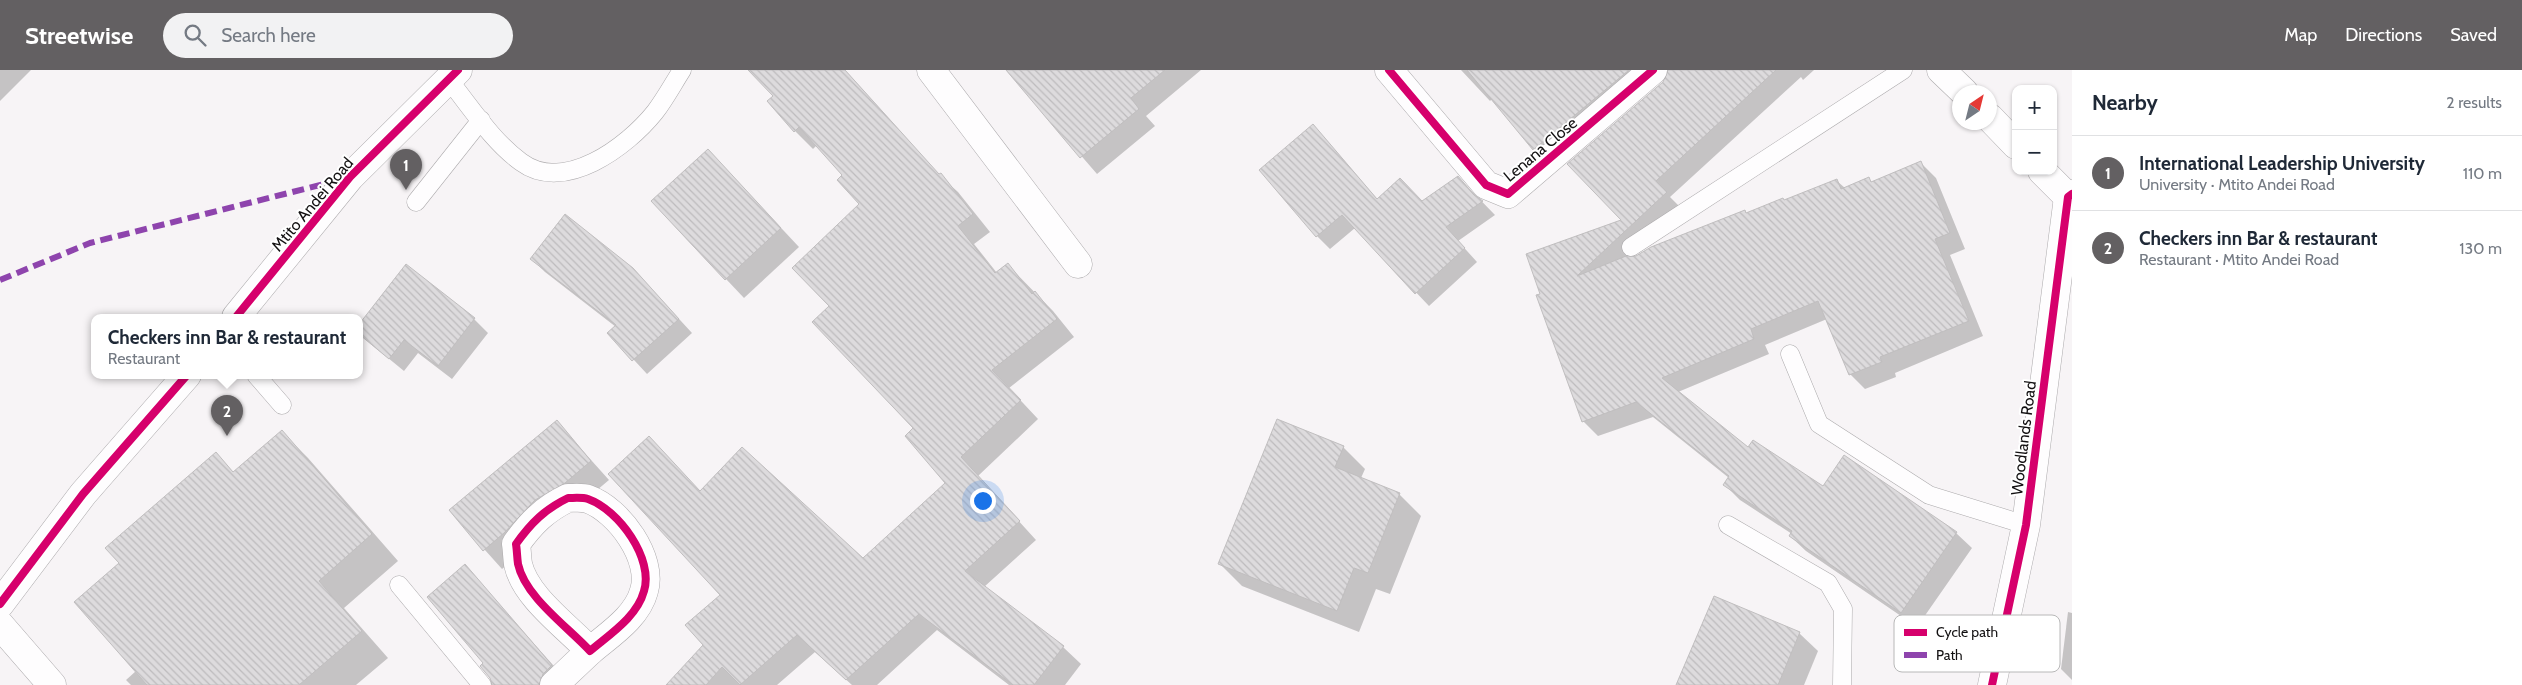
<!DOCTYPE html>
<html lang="en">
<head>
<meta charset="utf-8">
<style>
  :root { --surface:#fff; --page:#f2f2f3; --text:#1f2937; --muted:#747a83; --line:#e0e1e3; --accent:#636062 }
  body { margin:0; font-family:Cabin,sans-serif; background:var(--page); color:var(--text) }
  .controls { position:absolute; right:15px; top:15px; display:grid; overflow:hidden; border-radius:10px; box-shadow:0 1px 4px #0004 }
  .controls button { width:45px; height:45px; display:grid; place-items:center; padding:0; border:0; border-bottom:1px solid var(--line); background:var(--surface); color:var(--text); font:25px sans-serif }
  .compass { position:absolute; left:1952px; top:15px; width:45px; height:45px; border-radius:50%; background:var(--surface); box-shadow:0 1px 4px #0004; rotate:35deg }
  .you { position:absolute; left:982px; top:430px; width:18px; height:18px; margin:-12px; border:4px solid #fff; border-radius:50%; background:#1a73e8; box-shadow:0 0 0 8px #1a73e833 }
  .badge { display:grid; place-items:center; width:32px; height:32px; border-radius:50%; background:var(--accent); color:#fff; font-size:16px; font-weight:700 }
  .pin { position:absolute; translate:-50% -41px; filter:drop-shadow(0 1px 2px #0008) }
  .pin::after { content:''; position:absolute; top:26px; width:18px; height:15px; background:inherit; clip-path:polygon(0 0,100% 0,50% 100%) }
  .popup { position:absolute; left:91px; top:244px; width:272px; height:65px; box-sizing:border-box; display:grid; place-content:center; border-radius:10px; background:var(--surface); filter:drop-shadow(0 1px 4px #0005); font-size:16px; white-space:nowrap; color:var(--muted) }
  .popup b { font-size:19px; color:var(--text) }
  .popup::after { content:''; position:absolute; left:50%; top:100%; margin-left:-10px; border:10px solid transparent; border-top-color:var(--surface) }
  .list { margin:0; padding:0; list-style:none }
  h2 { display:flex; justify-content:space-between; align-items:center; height:65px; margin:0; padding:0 20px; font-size:21px }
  h2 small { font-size:16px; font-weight:400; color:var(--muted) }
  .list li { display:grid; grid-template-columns:32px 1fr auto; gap:15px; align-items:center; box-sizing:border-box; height:75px; padding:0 20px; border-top:1px solid var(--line) }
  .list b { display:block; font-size:19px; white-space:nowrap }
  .list p { margin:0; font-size:16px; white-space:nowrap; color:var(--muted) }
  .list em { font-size:16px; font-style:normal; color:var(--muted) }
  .icon { flex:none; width:28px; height:28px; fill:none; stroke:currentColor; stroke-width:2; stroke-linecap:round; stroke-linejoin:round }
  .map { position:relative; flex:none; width:2072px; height:615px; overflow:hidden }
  header { display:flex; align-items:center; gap:30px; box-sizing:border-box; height:70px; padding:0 25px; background:var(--accent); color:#fff }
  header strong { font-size:24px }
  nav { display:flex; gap:28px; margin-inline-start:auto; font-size:18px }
  .search { width:350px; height:45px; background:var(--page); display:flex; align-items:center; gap:12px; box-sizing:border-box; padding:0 18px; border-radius:28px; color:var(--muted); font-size:19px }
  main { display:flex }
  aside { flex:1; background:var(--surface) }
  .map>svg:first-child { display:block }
</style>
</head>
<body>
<header>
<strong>Streetwise</strong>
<div class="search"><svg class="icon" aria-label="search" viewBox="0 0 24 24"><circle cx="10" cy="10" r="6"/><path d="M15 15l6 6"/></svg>Search here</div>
<nav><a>Map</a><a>Directions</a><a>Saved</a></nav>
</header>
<main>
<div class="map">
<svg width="2072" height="615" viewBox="0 0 2072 615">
  <defs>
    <pattern id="building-back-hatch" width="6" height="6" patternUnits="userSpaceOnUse" patternTransform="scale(1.25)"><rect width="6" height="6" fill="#dddbdd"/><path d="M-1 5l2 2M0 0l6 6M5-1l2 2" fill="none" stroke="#bdbbbd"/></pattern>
  </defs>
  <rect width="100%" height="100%" fill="#f7f4f6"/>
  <g fill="#0003">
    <path d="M 0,0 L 31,0 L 0,31 Z"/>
    <path d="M 750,0 L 845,0 L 939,105 L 958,122 L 990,162 L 974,174 L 997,203 L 1008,195 L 1053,241 L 1074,267 L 1009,318 L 1038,349 L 978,406 L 1036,470 L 984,517 L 1063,577 L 1081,594 L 1065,615 L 1009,615 L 937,560 L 877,615 L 852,615 L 815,582 L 777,615 L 668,615 L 704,575 L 722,525 L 701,422 L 863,490 L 947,413 L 915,358 L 831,236 L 861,135 L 844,105 L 817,75 L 813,79 L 795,61 L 769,31 L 774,26 Z"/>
    <path d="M 1007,0 L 1201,0 L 1146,46 L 1155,56 L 1097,104 Z"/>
    <path d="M 1461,0 L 1665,0 L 1549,95 L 1492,29 L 1490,31 Z"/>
    <path d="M 1669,0 L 1814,0 L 1803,10 L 1801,7 L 1670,127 L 1681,138 L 1628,188 L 1637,187 L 1745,141 L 1747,144 L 1785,131 L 1837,111 L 1845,118 L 1869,109 L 1872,113 L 1921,93 L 1936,108 L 1965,179 L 1950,185 L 1983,266 L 1895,303 L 1896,307 L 1865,319 L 1850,304 L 1827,249 L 1765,275 L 1769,284 L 1678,322 L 1748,379 L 1823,417 L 1956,463 L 1972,478 L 1917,557 L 1806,481 L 1790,466 L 1792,464 L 1740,430 L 1725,415 L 1729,408 L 1653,347 L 1598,366 L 1583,351 L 1542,224 L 1623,151 Z"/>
    <path d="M 1313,56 L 1378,130 L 1422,132 L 1458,107 L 1495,145 L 1458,171 L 1477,192 L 1429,236 L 1355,158 L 1330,179 L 1317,166 Z"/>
    <path d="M 708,80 L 799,177 L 744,228 L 726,209 Z"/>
    <path d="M 532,189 L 646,213 L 692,263 L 647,304 L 609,263 L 616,257 L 545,202 Z"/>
    <path d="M 406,196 L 474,249 L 488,263 L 452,309 L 418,283 L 404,301 L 360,265 L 360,255 Z"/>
    <path d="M 557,352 L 609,410 L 584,431 L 554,448 L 523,482 L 502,499 L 450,441 Z"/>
    <path d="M 282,362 L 308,388 L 398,491 L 344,538 L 388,588 L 356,615 L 131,615 L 126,610 L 136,601 L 120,494 L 216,384 L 234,403 Z"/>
    <path d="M 1343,377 L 1365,399 L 1361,408 L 1399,424 L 1421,446 L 1390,524 L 1376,519 L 1359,562 L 1242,516 L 1220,494 Z"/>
    <path d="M 465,496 L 569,613 L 567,615 L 493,615 L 485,593 Z"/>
    <path d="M 2068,542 L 2072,543 L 2072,610 L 2061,599 Z"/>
    <path d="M 1799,563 L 1818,581 L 1804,615 L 1678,615 Z"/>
  </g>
  <g fill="url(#building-back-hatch)" stroke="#c0bebf">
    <path d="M 748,0 L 845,0 L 939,104 L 941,103 L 973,144 L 958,156 L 995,203 L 1008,193 L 1032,224 L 1035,221 L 1057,249 L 992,300 L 1021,330 L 961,387 L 1020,451 L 965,501 L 1064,576 L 1034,615 L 1013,615 L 919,544 L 846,610 L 797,565 L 740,615 L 722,597 L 706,615 L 666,615 L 703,575 L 685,555 L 720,525 L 608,404 L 649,366 L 700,421 L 742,377 L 863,488 L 945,413 L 905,366 L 913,358 L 812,252 L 829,236 L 792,198 L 859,134 L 837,110 L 842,105 L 799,57 L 794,62 L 767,31 L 773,26 Z"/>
    <path d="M 1006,0 L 1165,0 L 1131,28 L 1139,39 L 1080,88 Z"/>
    <path d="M 1467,0 L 1629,0 L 1533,80 Z"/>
    <path d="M 1668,0 L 1776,0 L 1656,111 L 1667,122 L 1577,206 L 1626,186 L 1636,186 L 1651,177 L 1745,140 L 1746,143 L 1783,128 L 1784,130 L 1837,109 L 1841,119 L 1869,107 L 1871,112 L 1921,91 L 1950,163 L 1935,169 L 1969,251 L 1880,287 L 1882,292 L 1849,305 L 1818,231 L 1751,259 L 1754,269 L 1662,308 L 1748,377 L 1753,370 L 1823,416 L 1844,385 L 1957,462 L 1901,543 L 1789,466 L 1792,461 L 1723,415 L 1729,406 L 1636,332 L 1582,352 L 1536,225 L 1540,224 L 1526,184 L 1621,150 L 1567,94 L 1663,12 Z"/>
    <path d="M 1313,54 L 1377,129 L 1400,108 L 1422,131 L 1458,106 L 1474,125 L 1483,131 L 1446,157 L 1465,178 L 1415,224 L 1342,145 L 1316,167 L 1259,100 Z"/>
    <path d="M 708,79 L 781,158 L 725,210 L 651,131 Z"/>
    <path d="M 565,144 L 633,198 L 679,249 L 632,291 L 607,263 L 616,255 L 530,189 Z"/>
    <path d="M 406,194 L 475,248 L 438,296 L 404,270 L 389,289 L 360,265 L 360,253 Z"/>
    <path d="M 1277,349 L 1344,376 L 1335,397 L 1400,423 L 1368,503 L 1354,498 L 1337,541 L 1218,494 Z"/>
    <path d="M 557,350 L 591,391 L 565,413 L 535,430 L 504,463 L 483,481 L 449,440 Z"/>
    <path d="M 282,360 L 372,464 L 319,511 L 362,561 L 299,615 L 147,615 L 74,532 L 119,493 L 105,478 L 216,382 L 233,402 Z"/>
    <path d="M 465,494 L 552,595 L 543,604 L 539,615 L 492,615 L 490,608 L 480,596 L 483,593 L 427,527 Z"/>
    <path d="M 1714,526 L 1800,562 L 1778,615 L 1676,615 Z"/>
  </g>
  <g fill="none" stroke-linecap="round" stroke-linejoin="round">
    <defs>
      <g id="service">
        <path d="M 448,9 C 470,36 492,71 521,92 C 564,124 627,77 655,42 C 665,29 673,14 682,0"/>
        <path d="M 416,132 L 481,50"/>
        <path d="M 1631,177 L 1903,0"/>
        <path d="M 1790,284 L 1819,354 L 1929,425 L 2026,455"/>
        <path d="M 256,305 L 282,335"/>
        <path d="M 1728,455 L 1828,513 L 1843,539 L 1842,615"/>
        <path d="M 399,515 L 482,615"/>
      </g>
      <g id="minor">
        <path d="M 931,0 L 1078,194"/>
        <path d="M 1389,0 L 1486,115 L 1508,124 L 1653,0"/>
        <path d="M 236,247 L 350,107 L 458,0"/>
        <path d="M 568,428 C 574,428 582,427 588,429 C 619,440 654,489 644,521 C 637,547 610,564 590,581 C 568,557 525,527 518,494 C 517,487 517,480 516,474 C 531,453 545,439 568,428 Z"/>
        <path d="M 0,534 L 83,424 L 187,305"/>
        <path d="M 0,555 L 52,615"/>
        <path d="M 554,615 L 590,581"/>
      </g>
      <g id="tertiary">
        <path d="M 1941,0 L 1964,22"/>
        <path d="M 1990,48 L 2016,75"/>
        <path d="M 2042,101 L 2068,127"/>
        <path d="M 1992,615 L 2026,455 L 2068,127 L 2072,124"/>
      </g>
    </defs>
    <use href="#service" stroke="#acaaac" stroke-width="19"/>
    <use href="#minor" stroke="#acaaac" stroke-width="29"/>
    <use href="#tertiary" stroke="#acaaac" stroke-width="29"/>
    <use href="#service" stroke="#fefdfe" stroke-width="18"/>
    <use href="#minor" stroke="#fefdfe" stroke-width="28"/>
    <use href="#tertiary" stroke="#fefdfe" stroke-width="28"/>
    <path stroke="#8e44ad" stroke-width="6" stroke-dasharray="12 6" stroke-linecap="butt" d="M 0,210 L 90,173 L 348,108"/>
    <defs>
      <g id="cycleway">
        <path d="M 1389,0 L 1486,115 L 1508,124 L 1653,0"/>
        <path d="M 236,247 L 350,107 L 458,0"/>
        <path d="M 568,428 C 574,428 582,427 588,429 C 619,440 654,489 644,521 C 637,547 610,564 590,581 C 568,557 525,527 518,494 C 517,487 517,480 516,474 C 531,453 545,439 568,428 Z"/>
        <path d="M 0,534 L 83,424 L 187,305"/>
        <path d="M 1992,615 L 2026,455 L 2068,127 L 2072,124"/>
      </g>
    </defs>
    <use href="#cycleway" stroke="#fff" stroke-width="11"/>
    <use href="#cycleway" stroke="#d6006c" stroke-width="8"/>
  </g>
  <g text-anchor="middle" stroke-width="4" stroke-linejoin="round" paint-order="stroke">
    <g font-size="16" fill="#131112" stroke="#fff">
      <text transform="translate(1540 79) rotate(-40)" y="6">Lenana Close</text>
      <text transform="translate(312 134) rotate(-50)" y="6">Mtito Andei Road</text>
      <text transform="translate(2023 368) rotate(-83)" y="6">Woodlands Road</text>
    </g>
  </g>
  <rect x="1894" y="545" width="166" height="57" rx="8" fill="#fff" stroke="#b8b8b8" stroke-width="1"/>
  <rect x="1904" y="559" width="23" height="7" fill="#d6006c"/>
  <rect x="1904" y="582" width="23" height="6" fill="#8e44ad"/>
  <g font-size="14" fill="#131112">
    <text x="1936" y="567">Cycle path</text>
    <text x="1936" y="590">Path</text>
  </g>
</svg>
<div class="controls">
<button>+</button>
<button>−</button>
</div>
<svg class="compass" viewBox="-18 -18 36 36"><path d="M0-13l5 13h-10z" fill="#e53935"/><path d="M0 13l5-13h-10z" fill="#747a83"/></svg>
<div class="you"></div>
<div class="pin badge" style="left:406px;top:120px">1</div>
<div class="pin badge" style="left:227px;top:366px">2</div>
<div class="popup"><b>Checkers inn Bar &amp; restaurant</b>Restaurant</div>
</div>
<aside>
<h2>Nearby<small>2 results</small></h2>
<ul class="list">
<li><span class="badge">1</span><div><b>International Leadership University</b><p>University · Mtito Andei Road</p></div><em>110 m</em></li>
<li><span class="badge">2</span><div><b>Checkers inn Bar &amp; restaurant</b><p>Restaurant · Mtito Andei Road</p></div><em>130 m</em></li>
</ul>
</aside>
</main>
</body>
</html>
